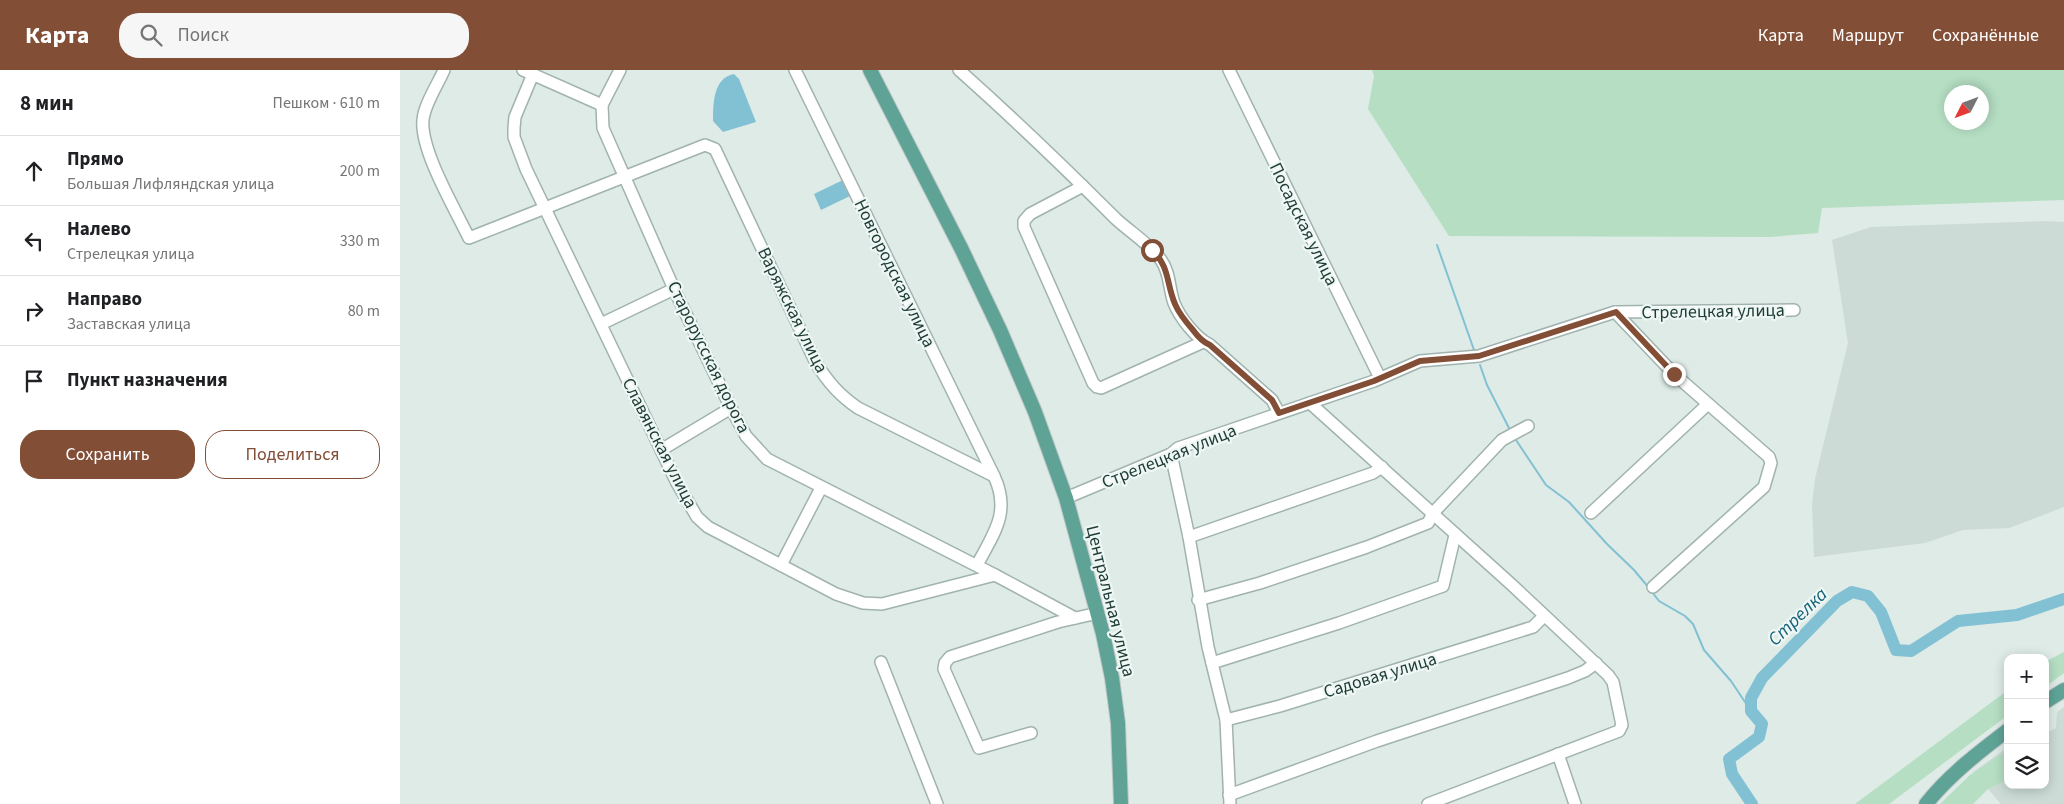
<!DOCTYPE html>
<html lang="ru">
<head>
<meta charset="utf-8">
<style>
  :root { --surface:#fff; --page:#f6f6f6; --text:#202124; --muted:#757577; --line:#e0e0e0; --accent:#834e36 }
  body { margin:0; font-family:"Source Sans 3",sans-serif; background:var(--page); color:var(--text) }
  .controls { position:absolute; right:15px; bottom:15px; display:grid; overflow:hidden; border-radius:10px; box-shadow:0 2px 12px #0003 }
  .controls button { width:45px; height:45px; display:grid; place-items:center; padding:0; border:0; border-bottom:1px solid var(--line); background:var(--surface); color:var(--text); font:25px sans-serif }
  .compass { position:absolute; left:1544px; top:15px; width:45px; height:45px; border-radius:50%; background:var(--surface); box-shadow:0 2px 12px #0003; rotate:228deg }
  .stop { position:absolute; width:15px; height:15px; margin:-11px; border:4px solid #834e36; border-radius:50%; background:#fff }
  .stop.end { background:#834e36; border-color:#fff; box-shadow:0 1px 5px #0008 }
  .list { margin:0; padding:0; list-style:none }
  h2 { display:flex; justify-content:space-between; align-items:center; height:65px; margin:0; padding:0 20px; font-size:21px }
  h2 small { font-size:16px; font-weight:400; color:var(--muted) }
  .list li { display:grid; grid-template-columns:32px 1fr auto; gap:15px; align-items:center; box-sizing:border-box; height:70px; padding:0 20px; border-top:1px solid var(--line) }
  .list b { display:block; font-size:19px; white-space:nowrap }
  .list p { margin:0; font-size:16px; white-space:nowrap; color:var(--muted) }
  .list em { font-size:16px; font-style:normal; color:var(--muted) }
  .actions { display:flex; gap:10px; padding:15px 20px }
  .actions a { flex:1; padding:11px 0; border:1px solid var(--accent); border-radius:20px; text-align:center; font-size:18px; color:var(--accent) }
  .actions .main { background:var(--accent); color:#fff }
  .icon { flex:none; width:28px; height:28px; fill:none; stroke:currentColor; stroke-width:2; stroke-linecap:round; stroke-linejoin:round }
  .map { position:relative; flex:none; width:1664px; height:734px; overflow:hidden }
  header { display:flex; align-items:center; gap:30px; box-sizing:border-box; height:70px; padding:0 25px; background:var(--accent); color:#fff }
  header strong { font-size:24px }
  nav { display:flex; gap:28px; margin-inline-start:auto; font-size:18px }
  .search { width:350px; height:45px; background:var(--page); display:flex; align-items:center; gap:12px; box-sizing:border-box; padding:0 18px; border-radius:20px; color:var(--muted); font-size:19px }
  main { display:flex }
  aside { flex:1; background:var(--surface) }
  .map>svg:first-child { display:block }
</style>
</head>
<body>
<header>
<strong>Карта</strong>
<div class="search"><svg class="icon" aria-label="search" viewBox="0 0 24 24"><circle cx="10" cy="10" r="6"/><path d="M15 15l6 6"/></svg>Поиск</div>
<nav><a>Карта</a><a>Маршрут</a><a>Сохранённые</a></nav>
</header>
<main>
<aside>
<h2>8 мин<small>Пешком · 610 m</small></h2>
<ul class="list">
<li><svg class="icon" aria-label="ahead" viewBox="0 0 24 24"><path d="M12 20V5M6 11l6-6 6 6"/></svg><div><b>Прямо</b><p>Большая Лифляндская улица</p></div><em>200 m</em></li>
<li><svg class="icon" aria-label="left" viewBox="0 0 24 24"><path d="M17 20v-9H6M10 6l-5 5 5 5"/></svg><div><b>Налево</b><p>Стрелецкая улица</p></div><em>330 m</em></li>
<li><svg class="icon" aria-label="right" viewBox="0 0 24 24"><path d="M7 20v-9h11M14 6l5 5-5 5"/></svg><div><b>Направо</b><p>Заставская улица</p></div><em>80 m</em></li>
<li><svg class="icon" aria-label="arrive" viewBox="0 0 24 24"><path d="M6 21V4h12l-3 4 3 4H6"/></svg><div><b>Пункт назначения</b></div></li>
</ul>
<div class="actions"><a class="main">Сохранить</a><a>Поделиться</a></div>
</aside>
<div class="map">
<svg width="1664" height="734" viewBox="0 0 1664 734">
  <rect width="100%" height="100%" fill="#deebe6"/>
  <g fill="#ccdbd5">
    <path d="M 1646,151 L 1664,152 L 1664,437 L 1609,458 L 1563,460 L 1525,473 L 1414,487 L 1412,434 L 1415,409 L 1448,273 L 1432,170 L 1471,157 Z"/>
    <path d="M 1664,637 L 1664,734 L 1601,734 L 1573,702 L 1608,677 L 1608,715 L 1645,715 L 1645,661 L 1651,661 L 1656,658 L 1657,642 Z"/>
  </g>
  <g fill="#b5dec3" fill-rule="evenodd">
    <path d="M 972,0 L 1664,0 L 1664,130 L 1422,138 L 1418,163 L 1370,167 L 1049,166 L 968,39 L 974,6 ZM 1552,22 L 1582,22 L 1582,52 L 1552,52 Z"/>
    <path d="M 1664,582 L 1664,603 L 1645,617 L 1645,592 Z"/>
    <path d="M 1608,620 L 1608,645 L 1489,734 L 1455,734 Z"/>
    <path d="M 1608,680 L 1608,709 L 1588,719 L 1573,734 L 1540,734 L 1570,705 Z"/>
  </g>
  <g fill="#82c1d4">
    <path d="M 334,4 L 339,9 L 356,52 L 323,62 L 313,51 C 313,34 313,8 334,4 Z"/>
    <path d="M 443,110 L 450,126 L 421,140 L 414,124 Z"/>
  </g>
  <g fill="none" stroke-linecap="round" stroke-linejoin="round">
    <g stroke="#82c1d4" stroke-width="2">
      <path d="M 1037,175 L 1074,280"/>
      <path d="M 1080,295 L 1087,315 L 1110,360"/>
      <path d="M 1116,370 L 1146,415 L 1169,432 L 1207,474 L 1234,500 L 1249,518"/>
      <path d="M 1252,522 L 1259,531 L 1285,546 L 1293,554 L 1304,580 L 1331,611 L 1351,641"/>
    </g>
    <path stroke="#82c1d4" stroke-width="12" d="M 1352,734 L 1332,704 L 1329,689 L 1359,667 L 1362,654 L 1351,641 L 1351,628 L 1362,608 L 1437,531 L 1452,522 L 1468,526 L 1481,542 L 1496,580 L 1511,581 L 1558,551 L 1617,545 L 1664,529"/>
    <defs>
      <g id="minor">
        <path d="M 44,0 C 38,14 24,35 23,50 C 20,80 55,139 69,168 L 305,75 L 315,79 L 416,293 C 428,312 439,325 458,338 L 594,406 C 611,442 594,463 577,495"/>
        <path d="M 123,0 L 202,35"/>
        <path d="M 220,0 L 202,35 L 203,58 L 274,219 L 331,338 L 346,366 L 367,389 L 595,505 L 675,548"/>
        <path d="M 395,0 L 594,406"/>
        <path d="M 559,0 C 613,48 665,98 716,149 C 730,162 750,174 761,190 C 770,202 769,219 774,233 C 780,248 796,268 810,275 L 872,330 L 879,343"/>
        <path d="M 829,0 L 980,308"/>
        <path d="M 133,4 L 115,47 L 114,58 L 114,67 L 126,99 L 277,413 L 297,447 L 308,457 L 436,524 L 463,533 L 482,534 L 595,505"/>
        <path d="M 683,116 L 630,144 L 624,151 L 624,157 L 693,313 L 697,317 L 701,318 L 803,272"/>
        <path d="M 1215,242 L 1274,304 L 1369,387 L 1371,393 L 1364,417 L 1253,517"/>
        <path d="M 201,254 L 274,219"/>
        <path d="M 910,333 L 1112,515 L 1208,605 L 1213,612 L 1222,655 L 1219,661 L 1028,734"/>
        <path d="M 261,380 L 331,338"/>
        <path d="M 771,384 L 789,467 L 808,577 L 826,650 L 830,734"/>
        <path d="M 666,428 L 771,384 L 778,378 L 974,311 L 1020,291 L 1079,286 L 1215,242 L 1394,240"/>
        <path d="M 1191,443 L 1308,334"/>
        <path d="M 789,467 L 973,403 L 982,397"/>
        <path d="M 381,495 L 421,418"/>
        <path d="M 798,530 L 860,513 L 967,477 L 1028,453 L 1033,443 L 1102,370 L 1128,356"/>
        <path d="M 481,592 L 537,734"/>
        <path d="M 812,593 L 939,553 L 1043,516 L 1055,465"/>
        <path d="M 826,650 L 880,636 L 1133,557 L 1144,546"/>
        <path d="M 631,663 L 579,678 L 544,599 L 545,593 L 550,587 L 658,552 L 698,543"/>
        <path d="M 1158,684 L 1175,734"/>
        <path d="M 829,725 L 977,671 L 1168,608 L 1185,601 L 1196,593"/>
      </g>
      <g id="major">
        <path d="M 470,0 L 561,178 L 600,260 L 635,342 L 666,428 L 703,564 L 712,608 L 718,653 L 721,734"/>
        <path d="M 1645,632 L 1664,620"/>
        <path d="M 1526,734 C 1549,705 1579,682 1608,660"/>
      </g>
    </defs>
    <use href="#minor" stroke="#a1b3ae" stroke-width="14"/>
    <use href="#major" stroke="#c0c8c7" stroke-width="16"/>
    <use href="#minor" stroke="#fff" stroke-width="11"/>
    <use href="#major" stroke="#5fa397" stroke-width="14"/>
  </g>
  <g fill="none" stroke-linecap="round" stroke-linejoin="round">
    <path stroke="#834e36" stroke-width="6" d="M 752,180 C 770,197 766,213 775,234 C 779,244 786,252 793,260 C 798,267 803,272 810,275 L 872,330 L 879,343 L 974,311 L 1020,291 L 1079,286 L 1216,242 L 1274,304"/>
  </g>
  <g text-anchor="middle" stroke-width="4.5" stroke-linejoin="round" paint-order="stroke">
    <g font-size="18" fill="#1e3b36" stroke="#eef7f4">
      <text transform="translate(904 154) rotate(64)" y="6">Посадская улица</text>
      <text transform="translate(495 203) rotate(64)" y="6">Новгородская улица</text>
      <text transform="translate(393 240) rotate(64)" y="6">Варяжская улица</text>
      <text transform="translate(1313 241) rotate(-1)" y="6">Стрелецкая улица</text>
      <text transform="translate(309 287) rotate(64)" y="6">Старорусская дорога</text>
      <text transform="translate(260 373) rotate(63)" y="6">Славянская улица</text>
      <text transform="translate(769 386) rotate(-22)" y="6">Стрелецкая улица</text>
      <text transform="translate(711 531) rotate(76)" y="6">Центральная улица</text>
      <text transform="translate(980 605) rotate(-17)" y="6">Садовая улица</text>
    </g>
    <g font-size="19" font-style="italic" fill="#15627a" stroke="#eef7f4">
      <text transform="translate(1397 546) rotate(-44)" y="7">Стрелка</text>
    </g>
  </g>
</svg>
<div class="controls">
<button>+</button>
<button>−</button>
<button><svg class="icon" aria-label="layers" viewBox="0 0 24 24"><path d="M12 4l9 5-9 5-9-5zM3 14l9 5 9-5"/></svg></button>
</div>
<svg class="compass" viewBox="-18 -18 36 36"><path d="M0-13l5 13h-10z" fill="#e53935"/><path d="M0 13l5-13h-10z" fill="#757577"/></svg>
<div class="stop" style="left:752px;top:180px"></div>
<div class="stop end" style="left:1274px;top:304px"></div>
</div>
</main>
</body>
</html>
